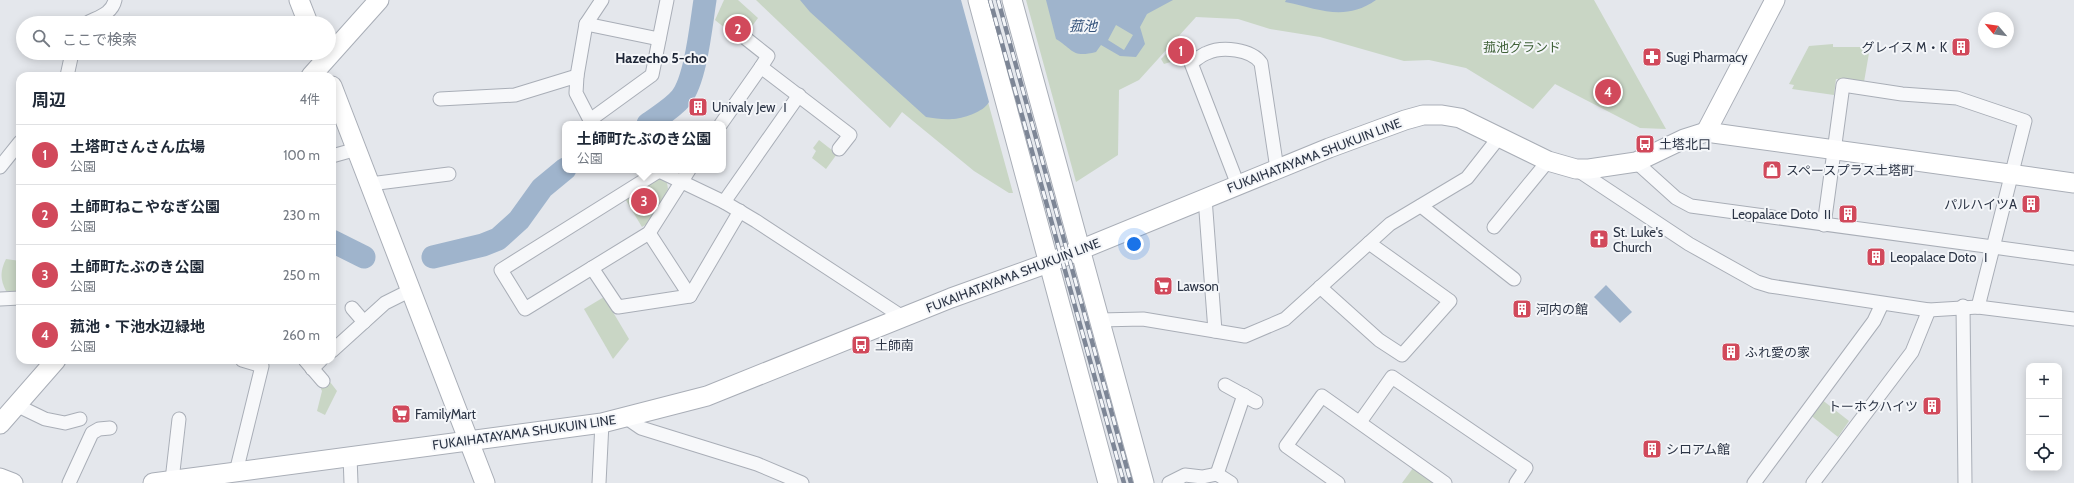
<!DOCTYPE html>
<html lang="ja">
<head>
<meta charset="utf-8">
<style>
  :root { --surface:#fff; --page:#f2f2f3; --text:#1f2937; --muted:#747a83; --line:#e0e1e3; --accent:#d1495b }
  body { margin:0; font-family:Cabin,"Noto Sans JP",sans-serif; background:var(--page); color:var(--text) }
  .controls { position:absolute; right:12px; bottom:12px; display:grid; overflow:hidden; border-radius:8px; box-shadow:0 2px 10px #0003 }
  .controls button { width:36px; height:36px; display:grid; place-items:center; padding:0; border:0; border-bottom:1px solid var(--line); background:var(--surface); color:var(--text); font:20px sans-serif }
  .compass { position:absolute; left:1978px; top:12px; width:36px; height:36px; border-radius:50%; background:var(--surface); box-shadow:0 2px 10px #0003; rotate:299deg }
  .you { position:absolute; left:1134px; top:244px; width:14px; height:14px; margin:-10px; border:3px solid #fff; border-radius:50%; background:#1a73e8; box-shadow:0 0 0 6px #1a73e833 }
  .badge { display:grid; place-items:center; width:26px; height:26px; border-radius:50%; background:var(--accent); color:#fff; font-size:13px; font-weight:700 }
  .pin { position:absolute; translate:-50% -50%; border:2px solid #fff; box-shadow:0 1px 4px #0006 }
  .popup { position:absolute; left:562px; top:121px; width:164px; height:52px; box-sizing:border-box; display:grid; place-content:center; border-radius:8px; background:var(--surface); filter:drop-shadow(0 1px 3px #0005); font-size:13px; white-space:nowrap; color:var(--muted) }
  .popup b { font-size:15px; color:var(--text) }
  .popup::after { content:''; position:absolute; left:50%; top:100%; margin-left:-8px; border:8px solid transparent; border-top-color:var(--surface) }
  .list { margin:0; padding:0; list-style:none }
  h2 { display:flex; justify-content:space-between; align-items:center; height:52px; margin:0; padding:0 16px; font-size:17px }
  h2 small { font-size:13px; font-weight:400; color:var(--muted) }
  .list li { display:grid; grid-template-columns:26px 1fr auto; gap:12px; align-items:center; box-sizing:border-box; height:60px; padding:0 16px; border-top:1px solid var(--line) }
  .list b { display:block; font-size:15px; white-space:nowrap }
  .list p { margin:0; font-size:13px; white-space:nowrap; color:var(--muted) }
  .list em { font-size:13px; font-style:normal; color:var(--muted) }
  .icon { flex:none; width:22px; height:22px; fill:none; stroke:currentColor; stroke-width:2; stroke-linecap:round; stroke-linejoin:round }
  .map { position:relative; flex:none; width:2074px; height:483px; overflow:hidden }
  .search { position:absolute; background:var(--surface); box-shadow:0 2px 10px #0003; left:16px; top:16px; width:320px; height:44px; display:flex; align-items:center; gap:10px; box-sizing:border-box; padding:0 14px; border-radius:22px; color:var(--muted); font-size:15px }
  .panel { position:absolute; background:var(--surface); box-shadow:0 2px 10px #0003; left:16px; top:72px; width:320px; height:292px; border-radius:12px }
  .map>svg:first-child { display:block }
</style>
</head>
<body>
<div class="map">
<svg width="2074" height="483" viewBox="0 0 2074 483">
  <rect width="100%" height="100%" fill="#e4e7ec"/>
  <g fill="#c9d6c5">
    <path d="M 724,0 L 738,0 L 758,18 L 741,41 L 715,20 Z"/>
    <path d="M 756,0 L 960,0 L 1013,193 L 1009,193 L 974,171 L 902,112 L 890,128 Z"/>
    <path d="M 1026,0 L 1594,0 L 1666,129 L 1640,128 L 1555,84 L 1533,109 L 1466,68 L 1429,60 L 1404,61 L 1320,37 L 1270,29 L 1238,19 L 1196,17 L 1139,80 L 1119,90 L 1118,155 L 1076,182 Z"/>
    <path d="M 1183,36 L 1187,38 L 1194,50 L 1184,58 L 1164,64 L 1161,59 Z"/>
    <path d="M 1833,44 L 1833,47 L 1860,47 L 1869,53 L 1864,82 L 1836,79 L 1834,95 L 1792,89 L 1794,85 L 1789,84 L 1809,46 Z"/>
    <path d="M 819,140 L 837,154 L 826,169 L 812,158 L 816,151 L 813,148 Z"/>
    <path d="M 656,177 L 667,183 L 668,189 L 650,222 L 642,227 L 624,197 Z"/>
    <path d="M 6,259 L 20,261 L 20,291 L 6,291 C 0,279 0,271 6,259 Z"/>
    <path d="M 604,297 L 629,339 L 613,359 L 584,309 Z"/>
    <path d="M 327,378 L 337,391 L 325,415 L 317,411 L 322,391 L 319,385 Z"/>
    <path d="M 1821,399 L 1849,421 L 1838,437 L 1809,414 Z"/>
    <path d="M 1413,468 L 1434,483 L 1402,483 Z"/>
  </g>
  <g fill="#9fb4cc" fill-rule="evenodd">
    <path d="M 800,0 L 961,0 L 989,102 C 984,112 962,119 952,119 C 944,120 934,118 926,117 L 810,12 Z"/>
    <path d="M 1046,0 L 1173,0 L 1147,14 L 1140,27 L 1145,44 L 1136,57 L 1120,56 L 1101,45 L 1096,52 C 1072,58 1074,50 1056,39 ZM 1116,25 L 1133,35 L 1124,50 L 1108,40 Z"/>
    <path d="M 1286,0 L 1376,0 C 1344,22 1320,9 1285,2 Z"/>
    <path d="M 1606,285 L 1632,312 L 1620,323 L 1594,297 Z"/>
  </g>
  <g fill="none" stroke-linecap="round" stroke-linejoin="round">
    <g stroke="#9fb4cc" stroke-width="23">
      <path d="M 648,124 C 659,116 673,108 681,98 C 696,79 701,25 705,0"/>
      <path d="M 332,241 L 364,257"/>
      <path d="M 433,257 L 483,245 L 498,239 L 519,220 L 542,188 L 565,169"/>
    </g>
    <defs>
      <g id="street">
        <path d="M 87,23 C 98,17 112,14 115,0"/>
        <path d="M 586,24 L 659,39"/>
        <path d="M 744,37 L 768,56 L 761,67"/>
        <path d="M 67,76 L 72,53"/>
        <path d="M 440,99 L 515,95 L 577,76"/>
        <path d="M 590,120 L 652,75 L 667,0"/>
        <path d="M 592,124 L 576,93 L 577,76 L 586,24 L 602,0"/>
        <path d="M 721,124 L 761,67 L 850,135 L 839,149"/>
        <path d="M 332,156 L 357,149"/>
        <path d="M 1636,162 L 1676,198 L 1691,206 L 2074,258"/>
        <path d="M 0,167 L 20,142"/>
        <path d="M 1576,169 L 1689,244 L 1757,282 L 1770,286 L 1929,310 L 1978,307 L 2074,319"/>
        <path d="M 657,170 L 724,202 L 756,221 L 904,318"/>
        <path d="M 659,171 L 501,270 L 525,309 L 649,233 L 689,170"/>
        <path d="M 370,184 L 449,174"/>
        <path d="M 1238,185 L 1191,63 C 1196,60 1201,55 1207,53 C 1222,46 1251,49 1261,63 L 1277,169"/>
        <path d="M 1205,198 L 1215,331"/>
        <path d="M 724,202 L 799,95"/>
        <path d="M 1421,206 L 1514,279"/>
        <path d="M 1824,225 L 1843,85 L 1902,94 L 1957,98 L 2025,121 L 1978,307"/>
        <path d="M 1494,227 L 1548,161"/>
        <path d="M 649,233 L 690,296"/>
        <path d="M 592,268 L 618,307 L 690,296 L 740,211"/>
        <path d="M 1320,287 L 1379,340 L 1402,355 L 1450,301 L 1369,243"/>
        <path d="M 0,299 L 20,298"/>
        <path d="M 1963,306 L 1965,483"/>
        <path d="M 352,308 L 364,322"/>
        <path d="M 1100,320 L 1143,319 L 1245,336 L 1285,319 L 1390,224 L 1467,178 L 1500,136"/>
        <path d="M 332,351 L 385,303 L 411,290"/>
        <path d="M 305,360 L 323,381"/>
        <path d="M 312,369 L 321,360"/>
        <path d="M 1225,385 L 1256,402"/>
        <path d="M 16,405 L 45,419 L 65,423 L 80,419"/>
        <path d="M 625,417 L 641,428 L 757,464 L 802,483"/>
        <path d="M 1360,422 L 1392,377 L 1526,468 L 1516,483"/>
        <path d="M 350,456 L 351,483"/>
        <path d="M 236,472 L 262,366 L 242,360"/>
        <path d="M 1217,474 L 1244,395"/>
        <path d="M 172,480 L 179,419"/>
        <path d="M 69,483 L 92,433 L 99,429 L 110,428"/>
        <path d="M 599,483 L 602,423"/>
        <path d="M 1169,483 L 1185,475 L 1202,477 L 1217,474 L 1231,483"/>
        <path d="M 1338,483 L 1286,446 L 1322,396 L 1445,483"/>
        <path d="M 1754,483 L 1874,321 L 1882,304"/>
        <path d="M 1813,483 L 1912,352 L 1929,310"/>
      </g>
      <g id="secondary">
        <path d="M 299,0 L 308,23"/>
        <path d="M 978,0 L 1108,483"/>
        <path d="M 1012,0 L 1144,483"/>
        <path d="M 311,76 L 379,0"/>
        <path d="M 332,86 L 485,483"/>
        <path d="M 1706,132 L 1775,0"/>
        <path d="M 0,424 L 56,360"/>
        <path d="M 0,478 L 13,483"/>
        <path d="M 153,483 L 602,423 L 707,396 L 951,298 L 1048,263 L 1329,148 L 1405,120 L 1423,115 L 1442,115 L 1460,118 L 1548,161 L 1576,169 L 1589,169 L 1636,162 L 1684,139 L 1706,132 L 2074,183"/>
      </g>
    </defs>
    <use href="#street" stroke="#a9aeb7" stroke-width="15"/>
    <use href="#secondary" stroke="#a9aeb7" stroke-width="21"/>
    <use href="#street" stroke="#f7f8fa" stroke-width="13"/>
    <use href="#secondary" stroke="#fff" stroke-width="19"/>
    <defs>
      <g id="rail">
        <path d="M 990,0 L 1124,483"/>
        <path d="M 998,0 L 1131,483"/>
      </g>
    </defs>
    <use href="#rail" stroke="#7d8696" stroke-width="4.5"/>
    <use href="#rail" stroke="#f4f6f9" stroke-width="3" stroke-dasharray="9" stroke-linecap="butt"/>
  </g>
  <defs>
    <symbol id="building-square" viewBox="-11 -11 22 22"><rect x="-9" y="-9" width="18" height="18" rx="4" fill="#d1495b" stroke="#f4f6f9"/><path d="M-4-6H4V6H1V3H-1V6H-4ZM-2.5-4.3h1.7v1.8h-1.7ZM.8-4.3h1.7v1.8H.8ZM-2.5-1h1.7V.8h-1.7ZM.8-1h1.7V.8H.8Z" fill="#fff"/></symbol>
    <symbol id="pharmacy-square" viewBox="-11 -11 22 22"><rect x="-9" y="-9" width="18" height="18" rx="4" fill="#d1495b" stroke="#f4f6f9"/><path d="M-2-6h4v4h4v4h-4v4h-4v-4h-4v-4h4Z" fill="#fff"/></symbol>
    <symbol id="bus-square" viewBox="-11 -11 22 22"><rect x="-9" y="-9" width="18" height="18" rx="4" fill="#d1495b" stroke="#f4f6f9"/><path d="M-5-6H5V4H4V6H2V4H-2V6H-4V4H-5ZM-3.5-4V0h7V-4ZM-3.5 1.2v1.5H-2V1.2ZM2 1.2v1.5H3.5V1.2Z" fill="#fff"/></symbol>
    <symbol id="shop-square" viewBox="-11 -11 22 22"><rect x="-9" y="-9" width="18" height="18" rx="4" fill="#d1495b" stroke="#f4f6f9"/><path d="M-5-2.5h2.3a2.7 3.5 0 0 1 5.4 0H5L5.5 6h-11ZM-1.5-2.5h3a1.5 2.3 0 0 0-3 0Z" fill="#fff"/></symbol>
    <symbol id="church-square" viewBox="-11 -11 22 22"><rect x="-9" y="-9" width="18" height="18" rx="4" fill="#d1495b" stroke="#f4f6f9"/><path d="M-1.2-6h2.4v3.5h3.3v2.4h-3.3V6h-2.4V-.1h-3.3v-2.4h3.3Z" fill="#fff"/></symbol>
    <symbol id="supermarket-square" viewBox="-11 -11 22 22"><rect x="-9" y="-9" width="18" height="18" rx="4" fill="#d1495b" stroke="#f4f6f9"/><path d="M-6-5.5h2.5l.6 2H6L4.5 2H-2.5L-4.4-4H-6ZM-1.5 3.2a1.3 1.3 0 1 0 .1 0ZM3 3.2a1.3 1.3 0 1 0 .1 0Z" fill="#fff"/></symbol>
  </defs>
  <g fill-rule="evenodd">
    <use href="#building-square" x="1950" y="36" width="22" height="22"/>
    <use href="#pharmacy-square" x="1641" y="46" width="22" height="22"/>
    <use href="#building-square" x="687" y="96" width="22" height="22"/>
    <use href="#bus-square" x="1634" y="133" width="22" height="22"/>
    <use href="#shop-square" x="1761" y="159" width="22" height="22"/>
    <use href="#building-square" x="2020" y="193" width="22" height="22"/>
    <use href="#building-square" x="1837" y="203" width="22" height="22"/>
    <use href="#church-square" x="1588" y="228" width="22" height="22"/>
    <use href="#building-square" x="1865" y="246" width="22" height="22"/>
    <use href="#supermarket-square" x="1152" y="275" width="22" height="22"/>
    <use href="#building-square" x="1511" y="298" width="22" height="22"/>
    <use href="#bus-square" x="850" y="334" width="22" height="22"/>
    <use href="#building-square" x="1720" y="341" width="22" height="22"/>
    <use href="#building-square" x="1921" y="395" width="22" height="22"/>
    <use href="#supermarket-square" x="390" y="403" width="22" height="22"/>
    <use href="#building-square" x="1641" y="438" width="22" height="22"/>
  </g>
  <g text-anchor="middle" stroke-width="4" stroke-linejoin="round" paint-order="stroke">
    <g font-size="13" fill="#3f6138" stroke="#f4f6f9">
      <text x="1522" y="52">菰池グランド</text>
    </g>
    <g font-size="13" fill="#2b3445" stroke="#f4f6f9" text-anchor="start">
      <text x="1947" y="52" text-anchor="end">グレイス M・K</text>
      <text x="1666" y="62">Sugi Pharmacy</text>
      <text x="712" y="112">Univaly Jew Ⅰ</text>
      <text x="1659" y="149">土塔北口</text>
      <text x="1786" y="175">スペースプラス土塔町</text>
      <text x="2017" y="209" text-anchor="end">パルハイツA</text>
      <text x="1834" y="219" text-anchor="end">Leopalace Doto Ⅱ</text>
      <text x="1613" y="237">St. Luke's<tspan x="1613" dy="15">Church</tspan></text>
      <text x="1890" y="262">Leopalace Doto Ⅰ</text>
      <text x="1177" y="291">Lawson</text>
      <text x="1536" y="314">河内の館</text>
      <text x="875" y="350">土師南</text>
      <text x="1745" y="357">ふれ愛の家</text>
      <text x="1918" y="411" text-anchor="end">トーホクハイツ</text>
      <text x="415" y="419">FamilyMart</text>
      <text x="1666" y="454">シロアム館</text>
    </g>
    <g font-size="13" fill="#2b3445" stroke="#f4f6f9">
      <text transform="translate(1314 155) rotate(-21)" y="5">FUKAIHATAYAMA SHUKUIN LINE</text>
      <text transform="translate(1013 275) rotate(-21)" y="5">FUKAIHATAYAMA SHUKUIN LINE</text>
      <text transform="translate(524 432) rotate(-8)" y="5">FUKAIHATAYAMA SHUKUIN LINE</text>
    </g>
    <g font-size="14" font-style="italic" fill="#34527a" stroke="#f4f6f9">
      <text x="1083" y="31">菰池</text>
    </g>
    <g font-size="14" font-weight="bold" fill="#1d2536" stroke="#f4f6f9">
      <text x="661" y="63">Hazecho 5-cho</text>
    </g>
  </g>
</svg>
<div class="controls">
<button>+</button>
<button>−</button>
<button><svg class="icon" aria-label="locate" viewBox="0 0 24 24"><circle cx="12" cy="12" r="6"/><path d="M12 2v4M12 18v4M2 12h4M18 12h4"/></svg></button>
</div>
<svg class="compass" viewBox="-18 -18 36 36"><path d="M0-13l5 13h-10z" fill="#e53935"/><path d="M0 13l5-13h-10z" fill="#747a83"/></svg>
<div class="you"></div>
<div class="pin badge" style="left:1181px;top:51px">1</div>
<div class="pin badge" style="left:738px;top:29px">2</div>
<div class="pin badge" style="left:644px;top:201px">3</div>
<div class="popup"><b>土師町たぶのき公園</b>公園</div>
<div class="pin badge" style="left:1608px;top:92px">4</div>
<div class="search"><svg class="icon" aria-label="search" viewBox="0 0 24 24"><circle cx="10" cy="10" r="6"/><path d="M15 15l6 6"/></svg>ここで検索</div>
<section class="panel">
<h2>周辺<small>4件</small></h2>
<ul class="list">
<li><span class="badge">1</span><div><b>土塔町さんさん広場</b><p>公園</p></div><em>100 m</em></li>
<li><span class="badge">2</span><div><b>土師町ねこやなぎ公園</b><p>公園</p></div><em>230 m</em></li>
<li><span class="badge">3</span><div><b>土師町たぶのき公園</b><p>公園</p></div><em>250 m</em></li>
<li><span class="badge">4</span><div><b>菰池・下池水辺緑地</b><p>公園</p></div><em>260 m</em></li>
</ul>
</section>
</div>
</body>
</html>
